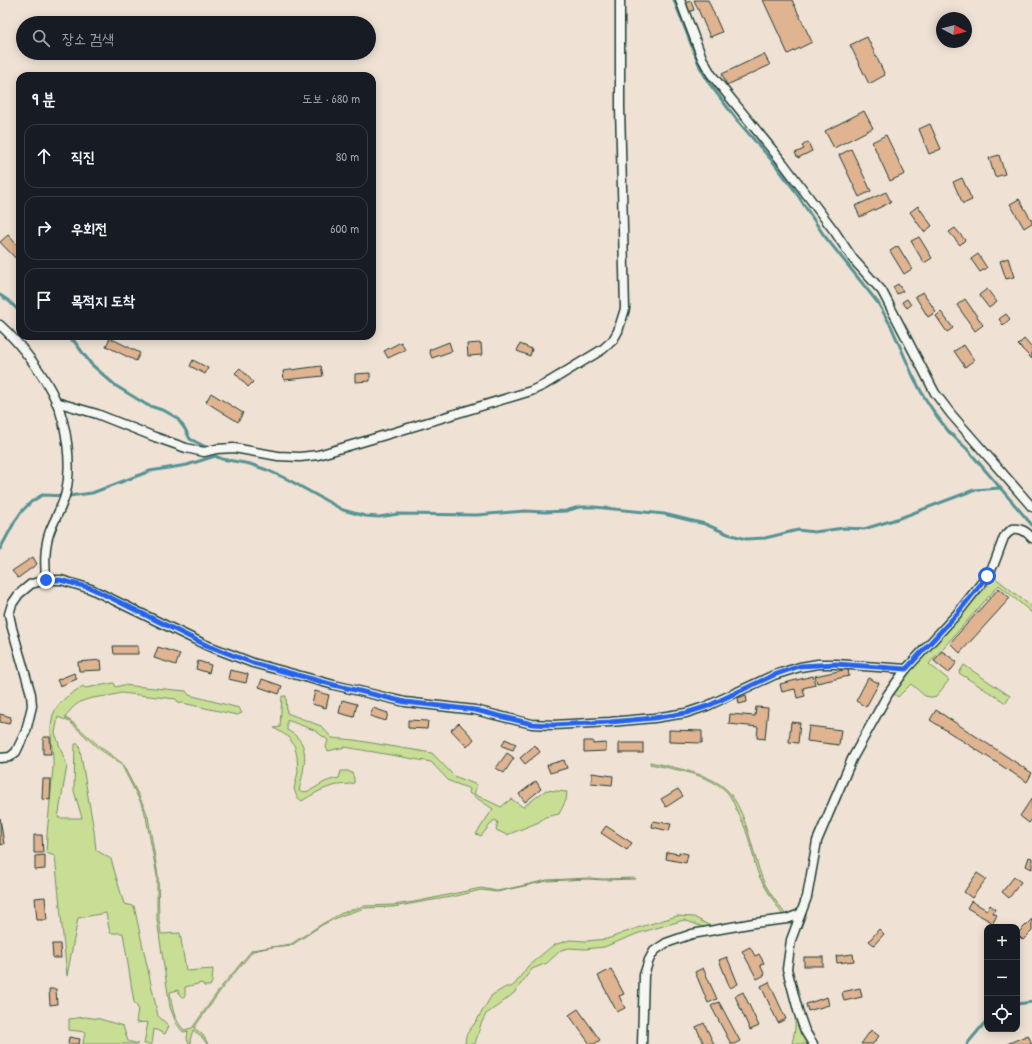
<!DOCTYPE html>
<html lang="ko">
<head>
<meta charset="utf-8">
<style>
  :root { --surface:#171b24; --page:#20242c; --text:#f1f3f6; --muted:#9ea1a6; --line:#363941 }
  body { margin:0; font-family:"Patrick Hand","Poor Story",sans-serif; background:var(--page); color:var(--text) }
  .controls { position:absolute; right:12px; bottom:12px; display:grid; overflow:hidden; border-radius:8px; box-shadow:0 2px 10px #0003 }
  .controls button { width:36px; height:36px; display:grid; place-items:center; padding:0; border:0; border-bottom:1px solid var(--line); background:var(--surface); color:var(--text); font:20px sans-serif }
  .compass { position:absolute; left:936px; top:12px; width:36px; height:36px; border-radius:50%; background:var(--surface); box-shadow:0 2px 10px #0003; rotate:97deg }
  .stop { position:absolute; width:12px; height:12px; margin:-9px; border:3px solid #2563eb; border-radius:50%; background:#fff }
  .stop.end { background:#2563eb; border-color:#fff; box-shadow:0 1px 4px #0008 }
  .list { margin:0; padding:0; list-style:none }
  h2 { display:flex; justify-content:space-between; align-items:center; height:52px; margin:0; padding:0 16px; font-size:17px }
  h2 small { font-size:13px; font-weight:400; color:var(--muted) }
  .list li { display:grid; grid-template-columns:26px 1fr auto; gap:12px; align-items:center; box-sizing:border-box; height:64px; margin:0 8px 8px; padding:0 8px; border:1px solid var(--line); border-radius:12px }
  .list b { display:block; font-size:15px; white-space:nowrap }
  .list em { font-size:13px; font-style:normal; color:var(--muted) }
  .icon { flex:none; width:22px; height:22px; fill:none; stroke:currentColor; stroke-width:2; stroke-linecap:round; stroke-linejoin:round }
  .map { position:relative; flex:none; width:1032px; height:1044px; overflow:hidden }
  .search { position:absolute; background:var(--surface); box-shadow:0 2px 10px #0003; left:16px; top:16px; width:360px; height:44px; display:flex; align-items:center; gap:10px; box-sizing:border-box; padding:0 14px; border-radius:22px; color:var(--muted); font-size:15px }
  .panel { position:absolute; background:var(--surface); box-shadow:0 2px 10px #0003; left:16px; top:72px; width:360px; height:268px; border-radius:12px }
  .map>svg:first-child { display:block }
</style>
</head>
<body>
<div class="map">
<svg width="1032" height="1044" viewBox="0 0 1032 1044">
  <rect width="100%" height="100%" fill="#efe2d5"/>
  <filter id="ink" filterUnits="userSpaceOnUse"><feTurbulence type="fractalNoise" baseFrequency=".025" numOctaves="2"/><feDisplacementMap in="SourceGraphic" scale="8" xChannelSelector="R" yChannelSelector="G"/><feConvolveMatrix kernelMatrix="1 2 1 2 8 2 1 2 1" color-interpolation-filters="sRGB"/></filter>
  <g filter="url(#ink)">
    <g fill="#c8de94" stroke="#748e64">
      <path d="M 993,576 L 1032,607 L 1032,613 L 999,585 L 929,664 L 949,680 L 935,698 L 925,696 L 911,684 L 898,697 L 893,693 L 909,672 L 988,585 Z"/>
      <path d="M 964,665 L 1010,696 L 1006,703 L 959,673 Z"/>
      <path d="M 114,683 L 116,687 L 123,685 L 186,691 L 189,695 L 239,708 L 242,713 L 237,715 L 178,702 L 176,699 L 121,693 C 98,700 79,693 65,718 L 71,721 L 99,746 L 122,763 L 144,806 L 148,817 L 158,875 L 159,920 L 161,934 L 180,933 L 186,971 L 213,969 L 212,982 L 210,986 L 204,986 L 202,983 L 185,987 L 185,996 L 182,997 L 179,994 L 178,990 L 170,992 C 172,1007 173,1018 184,1030 L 192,1028 L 222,986 L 252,950 L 291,944 L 322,924 L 342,913 L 364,906 L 393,905 L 414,902 L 481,888 L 497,891 L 521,886 L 547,880 L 588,878 L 603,879 L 634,878 L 636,879 L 603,880 L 588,879 L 547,881 L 497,892 L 481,890 L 456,896 L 393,907 L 365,908 L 343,915 L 322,925 L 292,945 L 272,947 L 253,951 L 223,987 L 194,1028 L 203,1035 L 208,1044 L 207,1044 L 201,1036 L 193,1030 L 190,1040 L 191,1044 L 189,1044 L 187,1039 L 188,1031 L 183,1032 L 176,1023 L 170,1007 L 157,920 L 157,876 L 146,817 L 143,807 L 121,764 L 98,748 L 70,722 L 58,717 L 55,733 L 67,766 L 58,818 L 82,818 L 74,791 L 75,744 L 79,744 L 94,831 L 96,850 L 111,859 L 124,904 L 134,906 L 158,1016 L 169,1026 L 165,1034 L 154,1029 L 152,1044 L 144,1044 L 148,1022 L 136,1023 L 138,1008 L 134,1002 L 123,933 L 110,933 L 106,913 L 78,918 L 67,976 L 55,856 L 46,853 C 47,824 51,796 53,767 C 54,750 48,732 53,715 C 58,700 71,694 83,686 L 85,688 Z"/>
      <path d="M 282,696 L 286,696 L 287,713 L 321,726 L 332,738 L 354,740 L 432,753 L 454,776 L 477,785 L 474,794 L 501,807 L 511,799 L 523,807 L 546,790 L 567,792 L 566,800 L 559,814 L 545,817 L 539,822 L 507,835 L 496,830 L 498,822 L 494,820 L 481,836 L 476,834 L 493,809 L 469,793 L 470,789 L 449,781 L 431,762 L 345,747 L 328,751 L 326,747 L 328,740 L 314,730 L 287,720 L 287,730 C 290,732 294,734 297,737 C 311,750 302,775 299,791 C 309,794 315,787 323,783 C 328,780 334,779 339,778 L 341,771 L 348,771 L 352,773 L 354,778 L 354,783 C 348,785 343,784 338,785 C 325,787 313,794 302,801 L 297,797 L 294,789 L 298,772 L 297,757 L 295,747 L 289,737 L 274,728 L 280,727 Z"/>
      <path d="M 650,762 C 672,767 712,774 727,790 C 746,810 752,850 761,875 C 766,889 777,902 785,914 L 783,915 C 775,903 767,891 760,878 C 754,865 753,851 748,837 C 745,827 741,818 736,809 C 734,803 730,795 725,790 C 707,774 673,769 650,764 Z"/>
      <path d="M 677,916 L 694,917 L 712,927 L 706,928 L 684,920 L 639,933 L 604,947 L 585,949 L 569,948 L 561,950 L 547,963 L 532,969 L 514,993 L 499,1005 L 486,1014 L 481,1024 L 475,1044 L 465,1044 L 466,1035 L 477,1020 L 492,995 L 506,987 L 511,987 L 515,984 L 528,966 L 551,947 L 557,944 L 570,940 L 586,941 L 607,939 L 637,928 Z"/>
      <path d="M 85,1017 L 100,1019 L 123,1026 L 128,1041 L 138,1044 L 83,1044 L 85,1032 L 69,1030 L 69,1019 Z"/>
      <path d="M 797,1018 L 810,1044 L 792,1044 L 795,1029 L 795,1019 Z"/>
    </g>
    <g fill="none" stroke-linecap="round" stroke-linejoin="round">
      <g stroke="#569293" stroke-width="3">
        <path d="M 674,0 L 700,67 L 709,83 L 737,120 L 774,163 L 793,188 L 823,234 L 878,303 L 891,326 L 913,376 L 923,395 L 936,415 L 949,432 L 967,449 L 1032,525"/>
        <path d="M 0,295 L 9,301 L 20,312"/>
        <path d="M 62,336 L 74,341 L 91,364 L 116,386 L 147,405 L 165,411 L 177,418 L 185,429 L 190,439 L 206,447 L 215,456 L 222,459 L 250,464 L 267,470 L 287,479 L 343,510 L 365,516 L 379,517 L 398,514 L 477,515 L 525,511 L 545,512 L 566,511 L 579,507 L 594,507 L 664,514 L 705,524 L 728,534 L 746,539 L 765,538 L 798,530 L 814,532 L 844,528 L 864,529 L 900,518 L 974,490 L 1000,488"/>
        <path d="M 0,549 L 15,521 L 22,511 L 31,502 L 42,495 L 69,496 L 92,493 L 150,471 L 187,465 L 215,456"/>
        <path d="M 1017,1004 L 1032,1002"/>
        <path d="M 967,1044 L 987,1020"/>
      </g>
    </g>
    <g fill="#e0b391" stroke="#1f3d34">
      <path d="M 694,0 L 708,0 L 722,32 L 710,37 Z"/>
      <path d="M 763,0 L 792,0 L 812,42 L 788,54 Z"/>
      <path d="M 691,1 L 694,10 L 688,12 L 685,3 Z"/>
      <path d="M 867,37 L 885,75 L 869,84 L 850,45 Z"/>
      <path d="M 764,54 L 770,65 L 727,85 L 722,74 Z"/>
      <path d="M 864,111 L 873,128 L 834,148 L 825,131 Z"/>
      <path d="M 930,124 L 941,149 L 929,154 L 919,129 Z"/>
      <path d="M 886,135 L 905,174 L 890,181 L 872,142 Z"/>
      <path d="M 808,142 L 812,151 L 798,158 L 795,153 L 804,149 L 802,146 Z"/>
      <path d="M 851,149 L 871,191 L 859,197 L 839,155 Z"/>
      <path d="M 999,155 L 1005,174 L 995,177 L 989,158 Z"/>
      <path d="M 962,178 L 972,200 L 963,204 L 953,182 Z"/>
      <path d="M 886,192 L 891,202 L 860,217 L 855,206 Z"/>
      <path d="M 1019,199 L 1032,221 L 1032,223 L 1024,228 L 1010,204 Z"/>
      <path d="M 918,206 L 932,226 L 924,232 L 910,212 Z"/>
      <path d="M 955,228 L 965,240 L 960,245 L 949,232 Z"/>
      <path d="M 8,235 L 20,248 L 20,263 L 0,242 Z"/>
      <path d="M 919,237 L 932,258 L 924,263 L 911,241 Z"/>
      <path d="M 898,246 L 912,269 L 904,274 L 890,251 Z"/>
      <path d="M 978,254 L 987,268 L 980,272 L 971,259 Z"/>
      <path d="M 1008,258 L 1014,277 L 1006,279 L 1000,261 Z"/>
      <path d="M 898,284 L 903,291 L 897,294 L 893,287 Z"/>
      <path d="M 987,289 L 997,302 L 989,308 L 979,295 Z"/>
      <path d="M 923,292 L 936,312 L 928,317 L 915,296 Z"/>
      <path d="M 907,299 L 911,305 L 907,308 L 902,302 Z"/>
      <path d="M 965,299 L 983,325 L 975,331 L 957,305 Z"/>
      <path d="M 941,312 L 953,328 L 947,332 L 936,316 Z"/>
      <path d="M 1006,314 L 1010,319 L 1003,325 L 999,319 Z"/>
      <path d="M 110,338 L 140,353 L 136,361 L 106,346 Z"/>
      <path d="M 1024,339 L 1032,348 L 1032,359 L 1018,345 Z"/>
      <path d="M 401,342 L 405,350 L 388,358 L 384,351 Z"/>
      <path d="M 449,342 L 452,351 L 432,358 L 429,350 Z"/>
      <path d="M 481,343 L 482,355 L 468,356 L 467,344 Z"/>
      <path d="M 520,344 L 532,349 L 530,356 L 517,351 Z"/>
      <path d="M 964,345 L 974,360 L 965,367 L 954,351 Z"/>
      <path d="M 193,360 L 208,368 L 205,374 L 190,366 Z"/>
      <path d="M 321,366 L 323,376 L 284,380 L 283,371 Z"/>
      <path d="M 240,368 L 253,382 L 248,387 L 235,373 Z"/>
      <path d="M 370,373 L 370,381 L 355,382 L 355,374 Z"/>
      <path d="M 211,393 L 243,413 L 238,422 L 206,402 Z"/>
      <path d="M 33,557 L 37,564 L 18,578 L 12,571 Z"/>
      <path d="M 999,588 L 1010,598 L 960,653 L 950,643 Z"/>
      <path d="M 113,646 L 138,646 L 138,654 L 114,654 Z"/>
      <path d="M 158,647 L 180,654 L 176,665 L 154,658 Z"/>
      <path d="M 942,651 L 957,662 L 949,673 L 934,661 Z"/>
      <path d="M 101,660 L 102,670 L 79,671 L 78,662 Z"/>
      <path d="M 198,661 L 211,665 L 209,673 L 196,669 Z"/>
      <path d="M 848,669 L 849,676 L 817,683 L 815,676 Z"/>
      <path d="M 230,670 L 248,674 L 246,683 L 228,679 Z"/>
      <path d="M 74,673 L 77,679 L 60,686 L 57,680 Z"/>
      <path d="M 813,676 L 815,685 L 803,688 L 805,696 L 797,698 L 795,689 L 782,692 L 780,684 Z"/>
      <path d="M 868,678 L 879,683 L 866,707 L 856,701 Z"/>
      <path d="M 262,679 L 282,686 L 279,694 L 259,687 Z"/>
      <path d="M 315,691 L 329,695 L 326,708 L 312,704 Z"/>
      <path d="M 746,695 L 747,702 L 739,704 L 738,698 Z"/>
      <path d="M 342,700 L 357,704 L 354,717 L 339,713 Z"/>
      <path d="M 756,707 L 768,708 L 765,739 L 757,738 L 758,727 L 729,724 L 730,714 L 755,716 Z"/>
      <path d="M 373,708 L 388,713 L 386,721 L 370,716 Z"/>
      <path d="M 936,710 L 1032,773 L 1027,782 L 930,720 Z"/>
      <path d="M 0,714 L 11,717 L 9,724 L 0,722 Z"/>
      <path d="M 408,720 L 428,721 L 427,729 L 408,728 Z"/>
      <path d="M 791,722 L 800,723 L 798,743 L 789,742 Z"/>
      <path d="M 459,723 L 474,739 L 467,747 L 451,730 Z"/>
      <path d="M 809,726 L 841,730 L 839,745 L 807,741 Z"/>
      <path d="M 669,730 L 702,731 L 702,743 L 669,742 Z"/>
      <path d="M 43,737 L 50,737 L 51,754 L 43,754 Z"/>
      <path d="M 505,739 L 516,744 L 513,750 L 502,746 Z"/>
      <path d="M 584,741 L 593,741 L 593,744 L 606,743 L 606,751 L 584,752 Z"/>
      <rect x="619" y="743" width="24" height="10"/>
      <path d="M 535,745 L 540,752 L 525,764 L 520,758 Z"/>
      <path d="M 507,753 L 514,758 L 504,773 L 496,768 Z"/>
      <path d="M 564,760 L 567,768 L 550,773 L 547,765 Z"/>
      <path d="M 592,773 L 613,776 L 612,785 L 591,783 Z"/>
      <path d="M 43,779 L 51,779 L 50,800 L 42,799 Z"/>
      <path d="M 536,781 L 541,789 L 525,802 L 519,794 Z"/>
      <path d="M 678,789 L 683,796 L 666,807 L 661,799 Z"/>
      <path d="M 1032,798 L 1032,819 L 1029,823 L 1020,816 Z"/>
      <path d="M 0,818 L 4,844 L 0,845 Z"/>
      <path d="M 653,821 L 671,824 L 669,831 L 652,827 Z"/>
      <path d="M 606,826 L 632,843 L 627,850 L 601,833 Z"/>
      <path d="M 34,835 L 42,835 L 43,853 L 34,853 Z"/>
      <path d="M 667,852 L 679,854 L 679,852 L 688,854 L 686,863 L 666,859 Z"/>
      <path d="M 45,855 L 45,869 L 35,870 L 35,856 Z"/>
      <path d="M 1029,857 L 1032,858 L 1032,869 L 1026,866 Z"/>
      <path d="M 977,873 L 986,879 L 972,898 L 964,892 Z"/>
      <path d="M 1014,877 L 1021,882 L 1009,898 L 1002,892 Z"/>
      <path d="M 45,897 L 47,920 L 37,920 L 35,898 Z"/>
      <path d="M 971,901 L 987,910 L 990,905 L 995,909 L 993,913 L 997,915 L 993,923 L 967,908 Z"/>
      <path d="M 1032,919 L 1032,931 L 1023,940 L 1017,934 Z"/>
      <path d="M 879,929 L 884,934 L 874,945 L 869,941 Z"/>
      <path d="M 52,944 L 60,944 L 61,958 L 53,958 Z"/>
      <path d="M 750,947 L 755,956 L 759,954 L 764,963 L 760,965 L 765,975 L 757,979 L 742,951 Z"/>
      <path d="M 853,954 L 854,961 L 837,963 L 836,956 Z"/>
      <path d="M 727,957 L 738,984 L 730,988 L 719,960 Z"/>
      <rect x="804" y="957" width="19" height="9"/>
      <path d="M 703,968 L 717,999 L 708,1003 L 695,972 Z"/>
      <path d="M 611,969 L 624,994 L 619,996 L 625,1008 L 617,1012 L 598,976 Z"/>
      <path d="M 769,982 L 786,1019 L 778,1023 L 761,986 Z"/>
      <path d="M 860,988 L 862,997 L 844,1001 L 842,992 Z"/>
      <path d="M 49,989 L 56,989 L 57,1004 L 50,1005 Z"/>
      <path d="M 743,992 L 759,1026 L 750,1030 L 735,996 Z"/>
      <path d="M 827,997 L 829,1005 L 808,1011 L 806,1004 Z"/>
      <path d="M 719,1002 L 740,1041 L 734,1044 L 731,1044 L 711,1006 Z"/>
      <path d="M 578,1009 L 600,1040 L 594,1044 L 590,1044 L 569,1015 Z"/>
      <path d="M 704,1023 L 714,1044 L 704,1044 L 696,1027 Z"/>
      <path d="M 871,1030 L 879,1036 L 873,1044 L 861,1044 Z"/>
      <path d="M 1028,1035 L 1032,1044 L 1007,1044 Z"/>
      <path d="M 69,1037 L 80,1039 L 79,1044 L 68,1044 Z"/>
    </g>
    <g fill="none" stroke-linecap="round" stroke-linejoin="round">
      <defs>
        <g id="minor">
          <path d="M 680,0 L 702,58 L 711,74 L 783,163 L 835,232 L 853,259 L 882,291 L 935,393 L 951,414 L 1032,507"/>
          <path d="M 0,325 C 20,343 46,377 56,401 C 67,426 72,465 66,492 C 63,506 55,518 50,531 C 44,547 45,563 46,580"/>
          <path d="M 56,402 L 97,414 L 155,437 L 186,448 L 204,452 L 216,449 L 234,448 L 278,456 L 300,457 L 318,455 L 372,439 L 531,391 L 544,385 L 603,349 L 613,340 L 618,331 L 625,309 L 620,107 L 620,0"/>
          <path d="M 0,758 L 10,757 L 16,752 L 26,731 L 32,706 L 31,694 L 12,628 L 9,614 L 12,604 L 19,594 L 31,584 L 46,580 L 61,580 L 91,589 L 206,645 L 253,663 L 334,685 L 405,702 L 475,710 L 532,724 L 553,725 L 610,722 L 654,718 L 686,713 L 707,706 L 774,675 L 800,667 L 818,664 L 836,664 L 906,669"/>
          <path d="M 642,1044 L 644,975 L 649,960 L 654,951 L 666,943 L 692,934 L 754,923 L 787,919 L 800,914"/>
          <path d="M 813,1044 L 805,1031 L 799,1014 L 787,969 L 791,940 L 807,897 L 817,841 L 852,759 L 888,694 L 906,669 L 957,614 L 987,576 L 994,564 L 1004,537 L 1012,529 C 1021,528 1026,531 1032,538"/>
        </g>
      </defs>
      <use href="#minor" stroke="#1f3d34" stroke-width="11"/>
      <use href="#minor" stroke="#f6f6f2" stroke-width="8"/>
    </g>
  </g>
  <g fill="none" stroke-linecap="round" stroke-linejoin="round" filter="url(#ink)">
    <path stroke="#2563eb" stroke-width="5" d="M 46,580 L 60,580 L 91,588 L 206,645 L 253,663 L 334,685 L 405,702 L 475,710 L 532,724 L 553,725 L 610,722 L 654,718 L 686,713 L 708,706 L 774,675 L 800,666 L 836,664 L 906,669 L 957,614 L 987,576"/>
  </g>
</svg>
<div class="controls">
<button>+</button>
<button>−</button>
<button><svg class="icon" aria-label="locate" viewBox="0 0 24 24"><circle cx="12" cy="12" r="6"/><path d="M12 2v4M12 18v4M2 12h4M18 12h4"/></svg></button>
</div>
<svg class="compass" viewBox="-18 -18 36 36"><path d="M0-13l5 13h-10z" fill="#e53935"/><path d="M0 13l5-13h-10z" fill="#9ea1a6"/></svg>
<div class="stop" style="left:987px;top:576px"></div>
<div class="stop end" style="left:46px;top:580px"></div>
<div class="search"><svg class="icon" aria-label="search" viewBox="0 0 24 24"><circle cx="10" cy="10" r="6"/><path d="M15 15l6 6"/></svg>장소 검색</div>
<section class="panel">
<h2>9 분<small>도보 · 680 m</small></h2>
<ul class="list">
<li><svg class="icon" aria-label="ahead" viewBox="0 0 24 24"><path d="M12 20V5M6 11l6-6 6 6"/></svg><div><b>직진</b></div><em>80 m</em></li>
<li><svg class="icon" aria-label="right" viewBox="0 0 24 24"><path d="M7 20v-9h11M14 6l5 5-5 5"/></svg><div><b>우회전</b></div><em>600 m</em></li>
<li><svg class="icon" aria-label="arrive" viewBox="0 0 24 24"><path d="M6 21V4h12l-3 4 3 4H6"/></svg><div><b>목적지 도착</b></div></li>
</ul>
</section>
</div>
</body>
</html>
